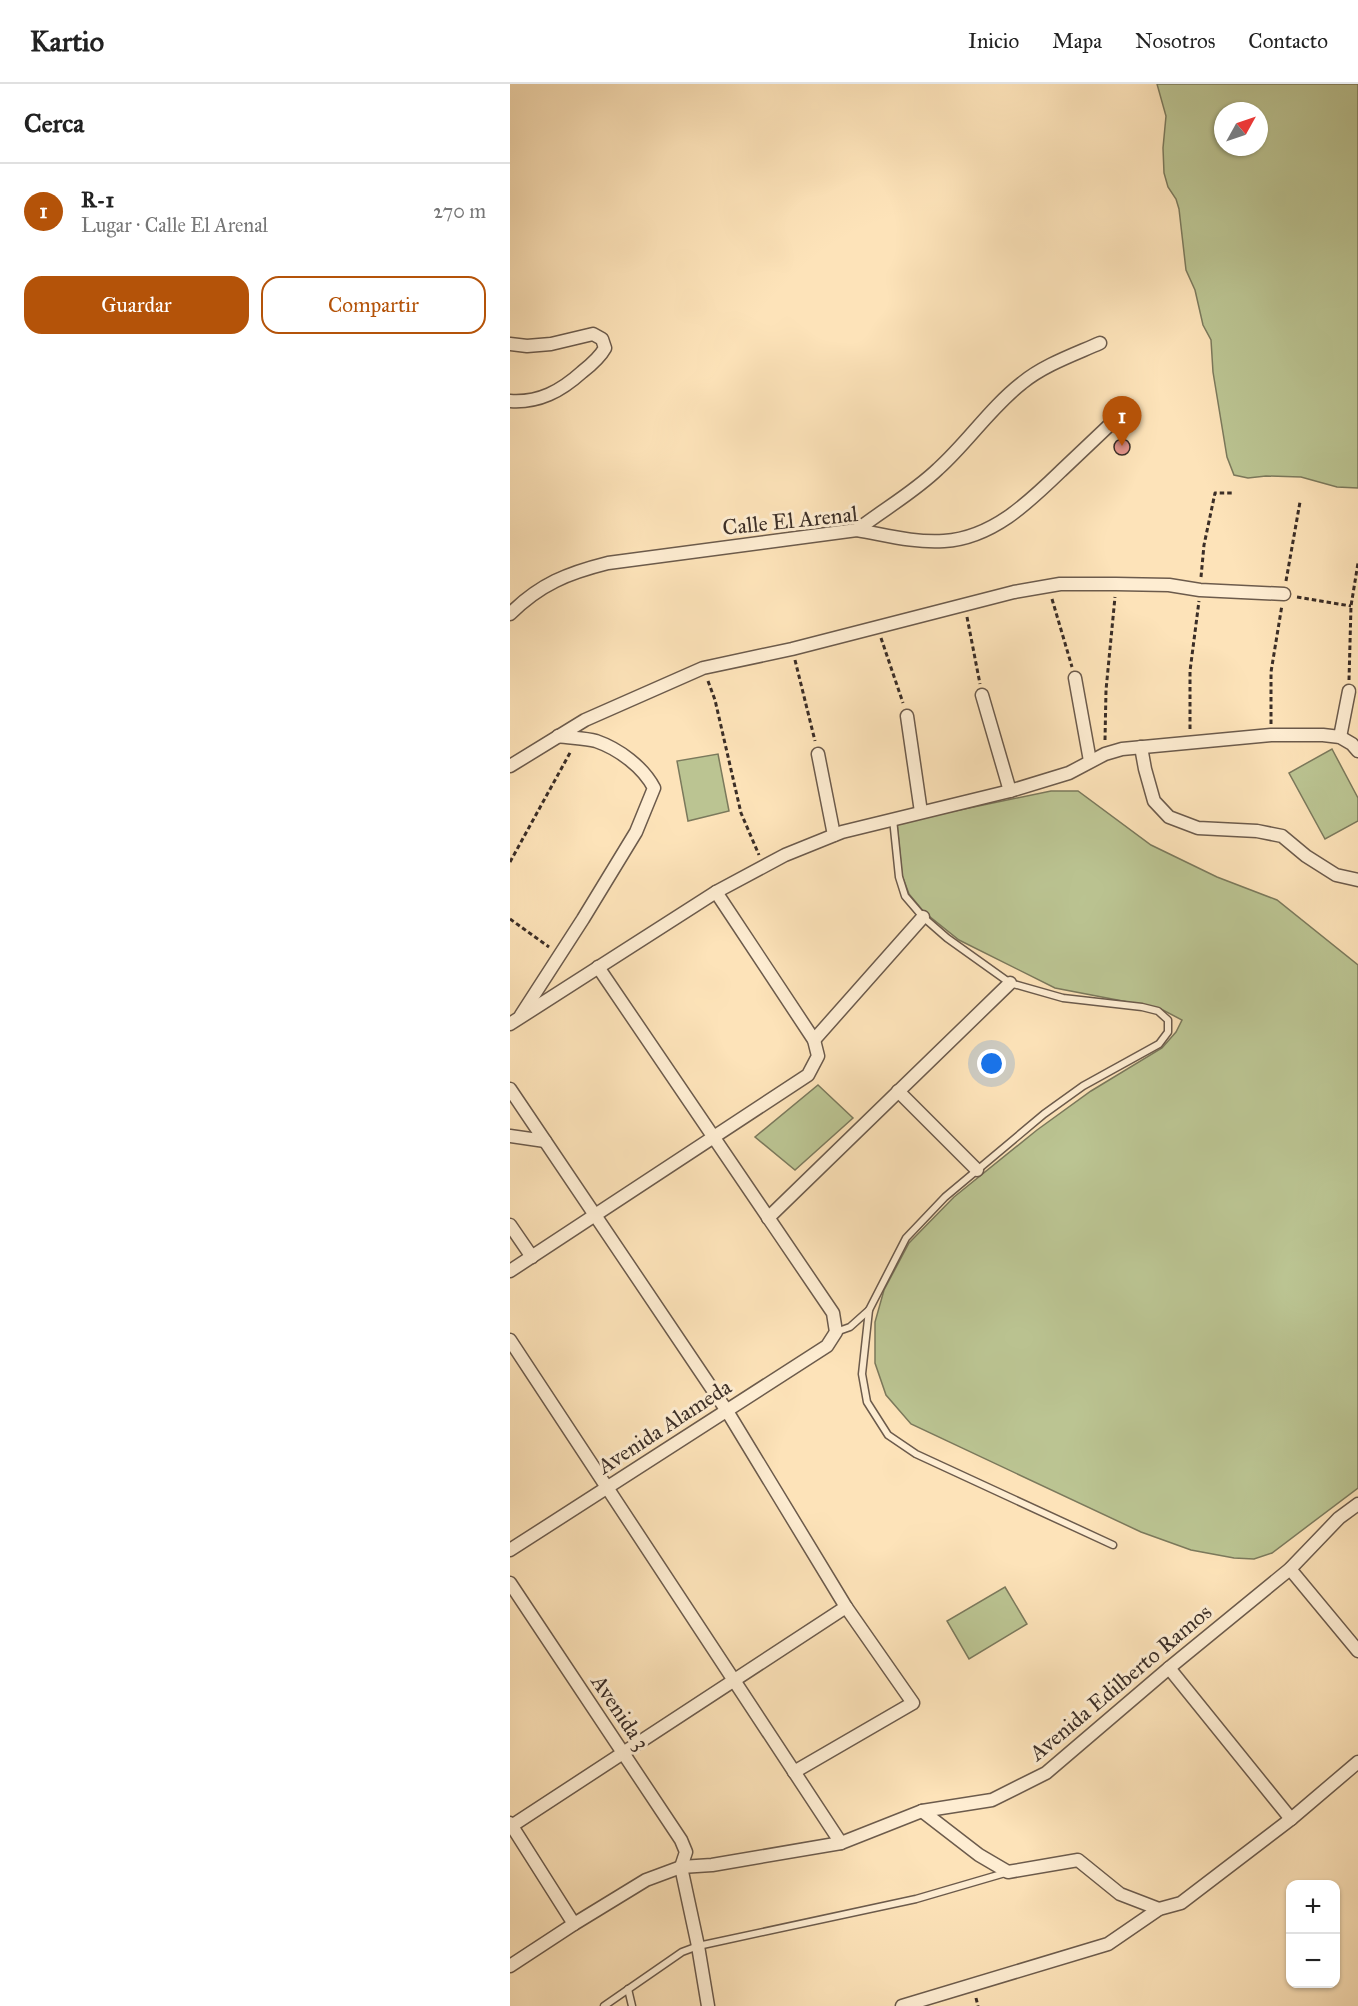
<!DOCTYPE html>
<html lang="es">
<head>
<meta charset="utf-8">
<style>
  :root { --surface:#fff; --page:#f6f6f6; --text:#222; --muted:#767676; --line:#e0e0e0; --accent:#b45309 }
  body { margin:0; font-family:"IM FELL Great Primer",serif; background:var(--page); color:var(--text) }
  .controls { position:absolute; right:18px; bottom:18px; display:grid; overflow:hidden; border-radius:12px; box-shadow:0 2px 4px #0004 }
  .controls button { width:54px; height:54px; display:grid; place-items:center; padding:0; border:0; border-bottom:2px solid var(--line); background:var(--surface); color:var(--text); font:30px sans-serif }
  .compass { position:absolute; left:704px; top:18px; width:54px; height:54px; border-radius:50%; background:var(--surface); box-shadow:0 2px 4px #0004; rotate:50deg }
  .you { position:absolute; left:482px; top:980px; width:21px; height:21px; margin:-15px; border:4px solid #fff; border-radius:50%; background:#1a73e8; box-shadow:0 0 0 9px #1a73e833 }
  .badge { display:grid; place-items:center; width:39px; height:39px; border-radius:50%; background:var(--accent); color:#fff; font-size:20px; font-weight:700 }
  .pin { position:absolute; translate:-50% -50px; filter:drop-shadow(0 2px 3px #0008) }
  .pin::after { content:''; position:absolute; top:32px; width:21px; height:18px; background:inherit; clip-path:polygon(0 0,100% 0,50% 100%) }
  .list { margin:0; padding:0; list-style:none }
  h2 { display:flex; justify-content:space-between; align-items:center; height:78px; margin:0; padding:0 24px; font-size:26px }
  h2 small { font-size:20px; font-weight:400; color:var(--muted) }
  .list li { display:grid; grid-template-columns:39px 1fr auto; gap:18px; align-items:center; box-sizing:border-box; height:96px; padding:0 24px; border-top:2px solid var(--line) }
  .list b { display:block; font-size:22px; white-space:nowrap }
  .list p { margin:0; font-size:20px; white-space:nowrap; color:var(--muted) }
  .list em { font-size:20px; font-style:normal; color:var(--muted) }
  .actions { display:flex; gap:12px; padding:18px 24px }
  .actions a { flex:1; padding:14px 0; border:2px solid var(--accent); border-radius:18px; text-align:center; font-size:21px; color:var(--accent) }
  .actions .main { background:var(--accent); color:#fff }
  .map { position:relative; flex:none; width:848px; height:1922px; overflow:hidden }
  header { display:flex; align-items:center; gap:36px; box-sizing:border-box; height:84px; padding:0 30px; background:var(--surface); border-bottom:2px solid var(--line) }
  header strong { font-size:28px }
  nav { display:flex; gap:33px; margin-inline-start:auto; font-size:21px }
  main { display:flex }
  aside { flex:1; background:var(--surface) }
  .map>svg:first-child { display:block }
</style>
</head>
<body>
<header>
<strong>Kartio</strong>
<nav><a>Inicio</a><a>Mapa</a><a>Nosotros</a><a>Contacto</a></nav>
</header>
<main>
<aside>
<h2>Cerca<small></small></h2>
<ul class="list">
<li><span class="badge">1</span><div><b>R-1</b><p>Lugar · Calle El Arenal</p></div><em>270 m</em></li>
</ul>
<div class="actions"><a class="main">Guardar</a><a>Compartir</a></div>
</aside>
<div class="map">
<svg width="848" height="1922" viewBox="0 0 848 1922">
  <rect width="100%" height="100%" fill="#fde3b9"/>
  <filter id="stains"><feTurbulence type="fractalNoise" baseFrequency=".00333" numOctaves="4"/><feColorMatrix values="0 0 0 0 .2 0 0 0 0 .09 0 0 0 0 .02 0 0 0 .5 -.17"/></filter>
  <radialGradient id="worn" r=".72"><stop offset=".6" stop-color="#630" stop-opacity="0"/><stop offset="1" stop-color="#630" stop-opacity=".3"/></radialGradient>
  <g fill="#bbc492" stroke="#7b795c" stroke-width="1.5" fill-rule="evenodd">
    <path d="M 647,0 L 848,0 L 848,404 L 827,403 L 791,393 L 756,392 L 738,394 L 724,391 L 717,373 L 703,288 L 701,256 L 693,241 L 685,206 L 676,186 L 669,125 L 666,115 L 658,103 L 654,89 L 653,64 L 656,32 ZM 713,27 L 749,27 L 749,63 L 713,63 Z"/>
    <path d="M 822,665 L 848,714 L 848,737 L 815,755 L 779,689 Z"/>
    <path d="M 208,670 L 219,727 L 178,737 L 167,677 Z"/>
    <path d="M 541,707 L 568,707 L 641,761 L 707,793 L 767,816 L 848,881 L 848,1404 L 762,1469 L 744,1475 L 724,1474 L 681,1466 L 631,1448 L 401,1340 L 376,1311 L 365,1279 L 365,1238 L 374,1206 L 399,1159 L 444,1113 L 527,1046 L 581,1007 L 652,964 L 666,948 L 672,936 L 649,924 L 545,904 L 449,856 L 414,828 L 399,810 L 392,791 L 387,739 Z"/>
    <path d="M 308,1001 L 343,1034 L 285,1086 L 245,1053 Z"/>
    <path d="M 495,1503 L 517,1540 L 459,1575 L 437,1537 Z"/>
  </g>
  <circle fill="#e29389" stroke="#3b2e27" stroke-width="1.5" cx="612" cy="363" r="8"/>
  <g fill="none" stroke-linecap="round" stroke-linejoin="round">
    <defs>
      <g id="lane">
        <path d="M 383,735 L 389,793 L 395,812 L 413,833 L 437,854 L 500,899 L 553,914 L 632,923 L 648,927 L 658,936 L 658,948 L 649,960 L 573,1002 L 534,1030 L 435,1113 L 396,1154 L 359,1226 L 352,1290 L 357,1318 L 378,1351 L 406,1370 L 603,1461"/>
        <path d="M 326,1248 L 340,1243 L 359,1226"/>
        <path d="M 118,1905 L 122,1922"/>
        <path d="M 94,1922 L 172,1868 L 188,1862 L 406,1815 L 495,1789"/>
      </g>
      <g id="street">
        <path d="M 0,260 L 17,262 L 41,260 L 83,250 L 92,255 L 95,264 C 90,273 81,281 72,288 C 51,307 29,319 0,317"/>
        <path d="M 347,446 C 374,425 403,409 428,385 C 458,358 480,324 512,299 C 534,281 563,271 590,259"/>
        <path d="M 0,530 C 30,500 58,489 98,479 L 347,446 C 376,451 404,459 434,457 C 482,454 518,419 551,387 C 570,369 589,351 608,333"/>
        <path d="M 565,594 L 580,677"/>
        <path d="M 472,611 L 500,707"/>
        <path d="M 397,632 L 411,728"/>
        <path d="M 830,653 L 839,607"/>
        <path d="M 631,663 L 635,685 L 644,717 L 659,733 L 688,744 L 747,747 L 772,752 L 796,772 L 826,791 L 848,796"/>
        <path d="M 308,670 L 324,751"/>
        <path d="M 0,682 L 75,636 L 193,584 L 282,565 L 504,508 L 550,500 L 606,500 L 659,501 L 690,506 L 774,510"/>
        <path d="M 11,931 L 73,835 L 126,748 L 144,704 C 133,683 109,665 86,657 C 75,654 61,654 48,652"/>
        <path d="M 0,940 L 206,808 L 275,771 L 332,748 L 500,707 L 559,689 L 595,670 L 612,665 L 761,651 L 813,651 L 830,653 L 842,660 L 848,667"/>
        <path d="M 304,956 L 413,833"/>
        <path d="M 0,1005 L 217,1327 L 336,1523 L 403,1619 L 284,1688"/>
        <path d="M 388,1007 L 467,1086"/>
        <path d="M 0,1052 L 35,1057"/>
        <path d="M 258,1134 L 500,899"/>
        <path d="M 0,1141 L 22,1173"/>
        <path d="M 0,1187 L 298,991 L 308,972 L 304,956 L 206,808"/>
        <path d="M 0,1256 L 331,1759"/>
        <path d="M 0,1466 L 317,1262 L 326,1248 L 323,1229 L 88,883"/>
        <path d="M 780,1485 L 848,1567"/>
        <path d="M 0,1499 L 171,1756 L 176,1768 L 171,1783 L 188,1862 L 198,1922"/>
        <path d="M 659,1584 L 781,1735"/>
        <path d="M 412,1727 L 469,1771 L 498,1788 L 568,1776 L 610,1810 L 649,1825"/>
        <path d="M 0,1739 L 64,1840"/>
        <path d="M 0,1743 L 336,1523"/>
        <path d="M 0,1882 L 64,1840 L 136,1796 L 171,1783 L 202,1781 L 331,1759 L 412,1727 L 482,1716 L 536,1689 L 659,1584 L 780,1485 L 829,1434 L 848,1420"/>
        <path d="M 392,1922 L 598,1860 L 649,1825 L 671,1819 L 781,1735 L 848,1678"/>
      </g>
    </defs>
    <use href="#lane" stroke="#6c5b4c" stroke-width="9"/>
    <use href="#street" stroke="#6c5b4c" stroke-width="15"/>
    <g stroke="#3b2e27" stroke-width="3" stroke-dasharray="4.5 3" stroke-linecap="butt">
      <path d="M 691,493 L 694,461 L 705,409 L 724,409"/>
      <path d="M 776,497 L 790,418"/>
      <path d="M 787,513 L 841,522"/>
      <path d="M 542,515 L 562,583"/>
      <path d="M 457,533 L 470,600"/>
      <path d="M 371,554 L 393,619"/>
      <path d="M 285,576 L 305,657"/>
      <path d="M 839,596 L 841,522 L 848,479"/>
      <path d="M 198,597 L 205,616 L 231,729 L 249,771"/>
      <path d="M 761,640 L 761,588 L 772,521"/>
      <path d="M 680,645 L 680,587 L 689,517"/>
      <path d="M 595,656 L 596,606 L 605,513"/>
      <path d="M 0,778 L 61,667"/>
      <path d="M 0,835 L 39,863"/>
      <path d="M 466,1914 L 468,1922"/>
    </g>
    <use href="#lane" stroke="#feedd2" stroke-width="6"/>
    <use href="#street" stroke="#feedd2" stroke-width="12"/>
  </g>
  <g text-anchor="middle" stroke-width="6" stroke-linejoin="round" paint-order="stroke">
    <g font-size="22" fill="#3b2e27" stroke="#feedd2">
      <text transform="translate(280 436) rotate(-6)" y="8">Calle El Arenal</text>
      <text transform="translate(154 1342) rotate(-33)" y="8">Avenida Alameda</text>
      <text transform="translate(610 1598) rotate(-40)" y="8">Avenida Edilberto Ramos</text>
      <text transform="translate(111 1628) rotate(56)" y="8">Avenida 3</text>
    </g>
  </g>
  <rect width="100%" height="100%" filter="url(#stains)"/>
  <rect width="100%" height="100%" fill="url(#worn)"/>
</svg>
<div class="controls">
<button>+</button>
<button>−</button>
</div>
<svg class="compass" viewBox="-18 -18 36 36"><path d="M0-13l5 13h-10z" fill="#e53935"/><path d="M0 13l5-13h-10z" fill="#767676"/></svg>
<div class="you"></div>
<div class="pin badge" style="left:612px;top:362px">1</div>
</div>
</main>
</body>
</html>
